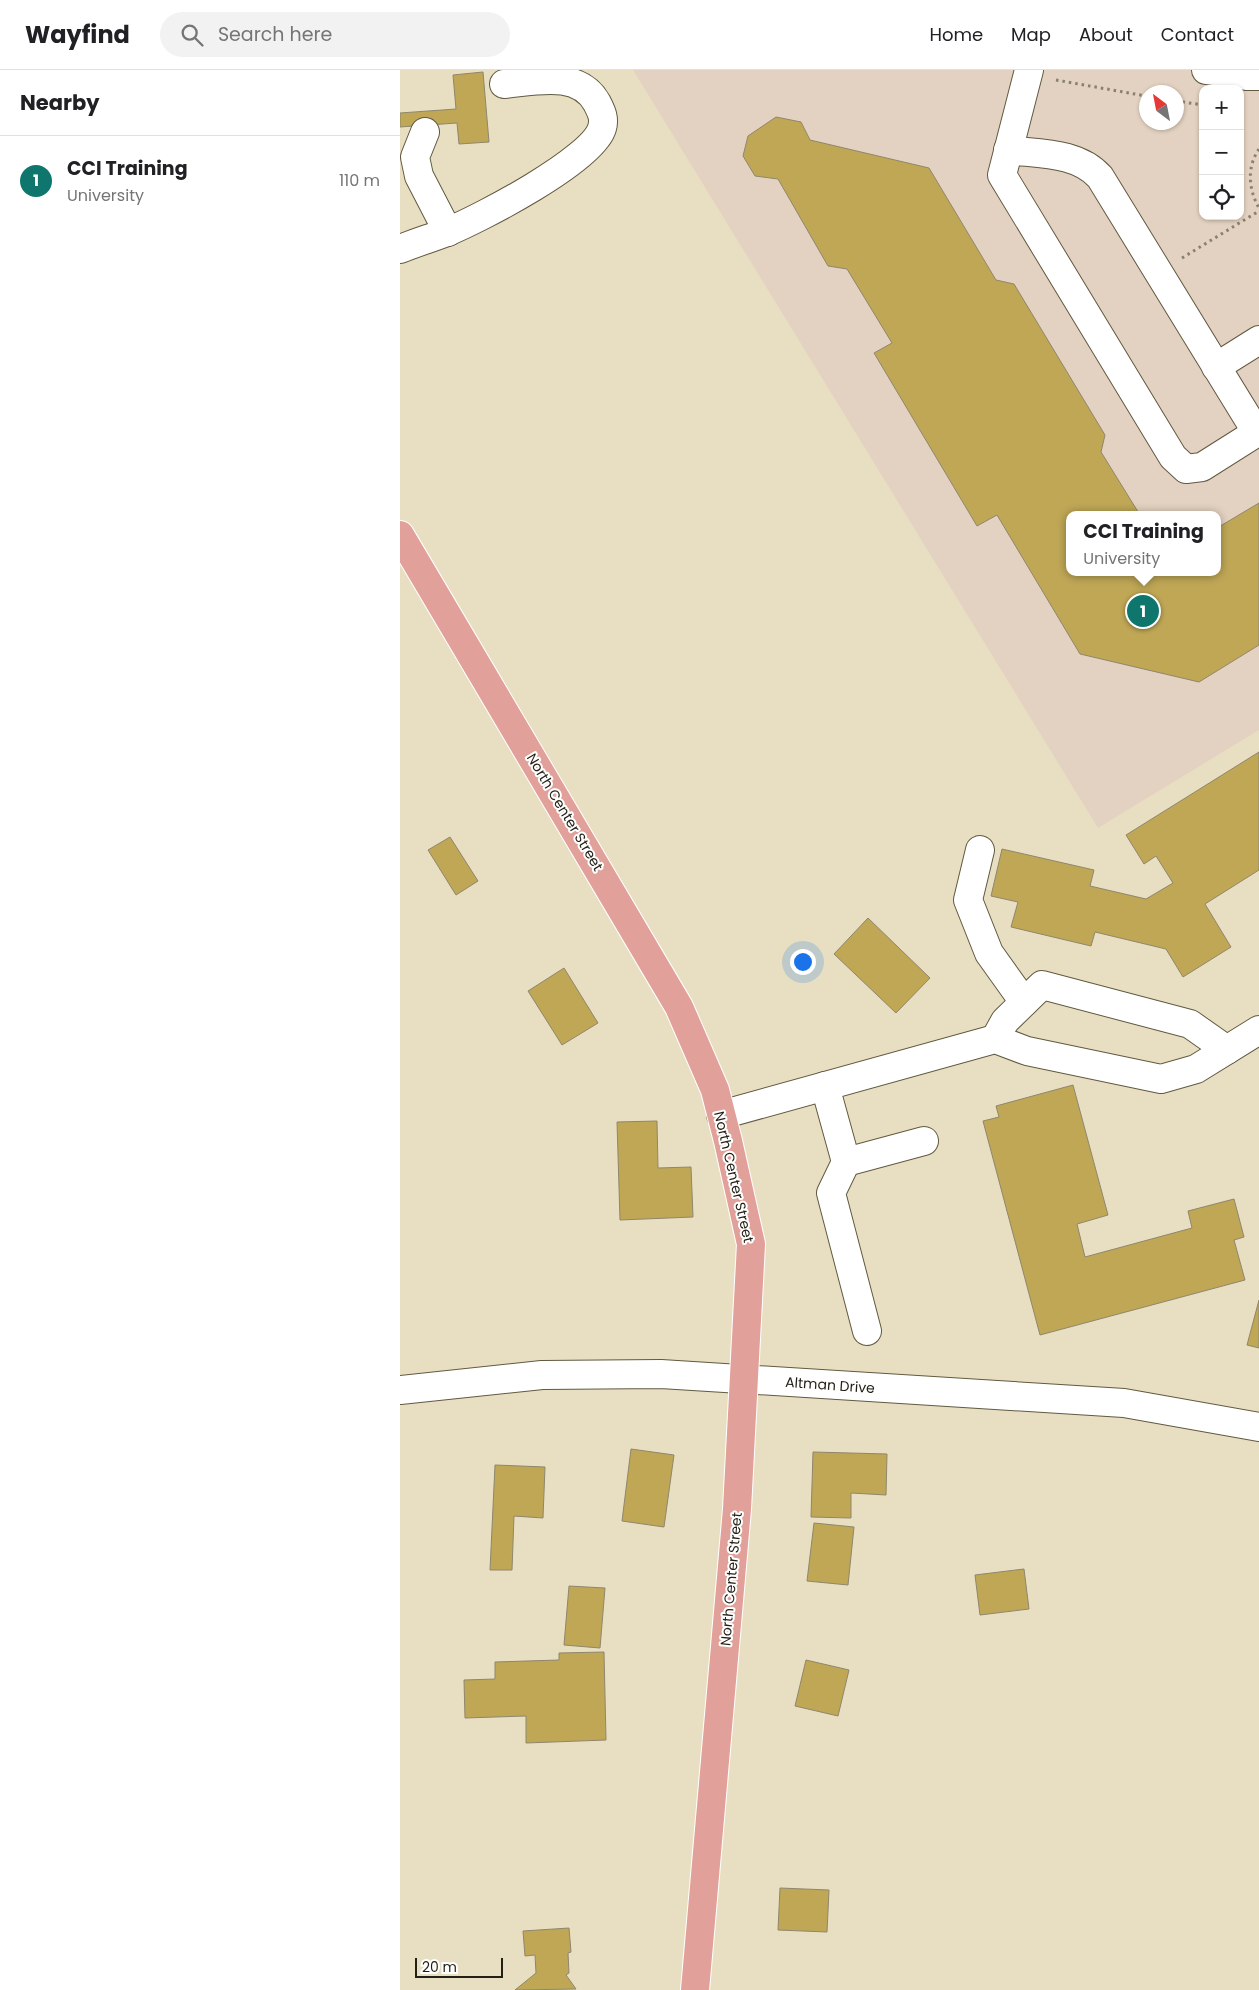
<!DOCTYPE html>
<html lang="en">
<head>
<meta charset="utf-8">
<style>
  :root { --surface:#fff; --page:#f2f2f2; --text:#202124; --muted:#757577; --line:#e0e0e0; --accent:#0f766e }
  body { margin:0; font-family:Poppins,sans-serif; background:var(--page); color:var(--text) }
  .controls { position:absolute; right:15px; top:15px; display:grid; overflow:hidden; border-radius:10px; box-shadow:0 1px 4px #0004 }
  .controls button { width:45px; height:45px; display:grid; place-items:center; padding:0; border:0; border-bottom:1px solid var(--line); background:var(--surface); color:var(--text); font:25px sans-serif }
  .compass { position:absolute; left:739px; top:15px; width:45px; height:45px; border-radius:50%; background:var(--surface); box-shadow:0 1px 4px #0004; rotate:328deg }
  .scale { position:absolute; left:15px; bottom:12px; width:88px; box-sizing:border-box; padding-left:5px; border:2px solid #221f14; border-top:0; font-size:14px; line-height:18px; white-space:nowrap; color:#221f14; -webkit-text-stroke:4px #fff; paint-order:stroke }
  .you { position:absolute; left:402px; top:891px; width:18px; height:18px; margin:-12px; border:4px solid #fff; border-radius:50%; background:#1a73e8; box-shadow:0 0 0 8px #1a73e833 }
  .badge { display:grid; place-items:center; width:32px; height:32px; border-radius:50%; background:var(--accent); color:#fff; font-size:16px; font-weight:700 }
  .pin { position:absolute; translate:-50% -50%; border:2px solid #fff; box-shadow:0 1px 5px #0006 }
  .popup { position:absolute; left:666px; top:441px; width:155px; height:65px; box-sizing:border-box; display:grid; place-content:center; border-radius:10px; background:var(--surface); filter:drop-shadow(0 1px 4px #0005); font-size:16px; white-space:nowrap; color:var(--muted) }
  .popup b { font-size:19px; color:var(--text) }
  .popup::after { content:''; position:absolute; left:50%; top:100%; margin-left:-10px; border:10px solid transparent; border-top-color:var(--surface) }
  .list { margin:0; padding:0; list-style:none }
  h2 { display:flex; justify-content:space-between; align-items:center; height:65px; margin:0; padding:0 20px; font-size:21px }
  h2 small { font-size:16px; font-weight:400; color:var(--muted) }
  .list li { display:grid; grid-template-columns:32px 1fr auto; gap:15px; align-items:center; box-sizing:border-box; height:90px; padding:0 20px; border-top:1px solid var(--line) }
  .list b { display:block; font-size:19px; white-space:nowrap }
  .list p { margin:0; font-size:16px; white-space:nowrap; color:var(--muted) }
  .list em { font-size:16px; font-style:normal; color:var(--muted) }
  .icon { flex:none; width:28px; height:28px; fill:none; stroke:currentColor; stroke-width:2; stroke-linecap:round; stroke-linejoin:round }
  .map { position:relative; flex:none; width:859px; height:1920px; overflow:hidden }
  header { display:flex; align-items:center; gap:30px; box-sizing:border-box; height:70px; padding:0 25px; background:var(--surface); border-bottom:1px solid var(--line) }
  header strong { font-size:24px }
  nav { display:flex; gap:28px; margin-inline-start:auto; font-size:18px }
  .search { width:350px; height:45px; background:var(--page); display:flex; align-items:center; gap:12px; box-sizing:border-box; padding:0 18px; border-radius:28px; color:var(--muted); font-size:19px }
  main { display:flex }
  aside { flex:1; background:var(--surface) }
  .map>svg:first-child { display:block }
</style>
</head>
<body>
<header>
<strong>Wayfind</strong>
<div class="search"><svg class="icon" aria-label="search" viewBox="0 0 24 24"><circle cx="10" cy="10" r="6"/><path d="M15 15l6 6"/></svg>Search here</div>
<nav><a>Home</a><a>Map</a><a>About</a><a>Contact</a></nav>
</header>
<main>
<aside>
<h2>Nearby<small></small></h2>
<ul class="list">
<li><span class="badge">1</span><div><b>CCI Training</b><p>University</p></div><em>110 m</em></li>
</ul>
</aside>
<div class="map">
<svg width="859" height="1920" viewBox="0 0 859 1920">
  <rect width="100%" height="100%" fill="#e8dfc2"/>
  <path fill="#e3d2c1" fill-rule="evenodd" d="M 233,0 L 859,0 L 859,660 L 698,758 ZM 803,19 L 840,19 L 840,146 L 803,146 ZM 746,22 L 776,22 L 776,52 L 746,52 ZM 669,445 L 817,445 L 817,502 L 669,502 Z"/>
  <g fill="#bfa756" stroke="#8f876c">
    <path d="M 83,2 L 89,72 L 59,74 L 57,53 L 0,57 L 0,43 L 56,39 L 53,5 Z"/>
    <path d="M 376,47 L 401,52 L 410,70 L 529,98 L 596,210 L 614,214 L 705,365 L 701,382 L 740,445 L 669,445 L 669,502 L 817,502 L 817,458 L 859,433 L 859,575 L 799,612 L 680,584 L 597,445 L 577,456 L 474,283 L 492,273 L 447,199 L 428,196 L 378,109 L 355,106 L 343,86 L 348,66 Z"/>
    <path d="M 859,682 L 859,800 L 805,834 L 831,877 L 783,907 L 766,879 L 695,862 L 691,876 L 611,857 L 618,832 L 591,826 L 602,779 L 694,800 L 690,816 L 746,829 L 773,813 L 756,786 L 744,794 L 726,765 Z"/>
    <path d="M 50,767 L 78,811 L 56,825 L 28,780 Z"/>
    <path d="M 468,848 L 530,908 L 496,943 L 434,884 Z"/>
    <path d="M 164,898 L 198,953 L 162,975 L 128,921 Z"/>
    <path d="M 673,1015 L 708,1145 L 677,1154 L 685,1187 L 792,1158 L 788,1141 L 834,1129 L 844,1167 L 834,1170 L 845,1210 L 640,1265 L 583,1051 L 599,1047 L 596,1036 Z"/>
    <path d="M 257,1051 L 258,1098 L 291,1097 L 293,1147 L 220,1150 L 217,1052 Z"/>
    <path d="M 859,1230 L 859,1278 L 847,1275 Z"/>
    <path d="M 231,1379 L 274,1385 L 264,1457 L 222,1451 Z"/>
    <path d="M 413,1382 L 487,1384 L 486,1425 L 451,1423 L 451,1448 L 411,1447 Z"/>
    <path d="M 95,1395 L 145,1397 L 143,1448 L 114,1446 L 112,1500 L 90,1500 Z"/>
    <path d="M 414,1453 L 454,1457 L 448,1515 L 407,1511 Z"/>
    <path d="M 624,1499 L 629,1539 L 580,1545 L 575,1505 Z"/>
    <path d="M 169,1516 L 205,1518 L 200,1578 L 164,1575 Z"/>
    <path d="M 204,1582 L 206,1670 L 126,1673 L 126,1646 L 65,1648 L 64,1610 L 95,1609 L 95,1592 L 159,1590 L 159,1583 Z"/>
    <path d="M 406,1590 L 449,1600 L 438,1646 L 395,1636 Z"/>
    <path d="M 380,1818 L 429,1820 L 427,1862 L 378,1860 Z"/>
    <path d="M 169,1858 L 171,1882 L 168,1883 L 169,1903 L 166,1905 L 176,1919 L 115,1920 L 136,1903 L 135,1885 L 125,1886 L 123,1861 Z"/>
  </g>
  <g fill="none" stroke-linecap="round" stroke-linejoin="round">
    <defs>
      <g id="minor">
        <path d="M 629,0 L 602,105 L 773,387 L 786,399 L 802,397 L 859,361"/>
        <path d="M 806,0 L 846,6 L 859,6"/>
        <path d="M 25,62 L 15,87 L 19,106 L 48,162"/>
        <path d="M 608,80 C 640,84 678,82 700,107 L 857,363"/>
        <path d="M 0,179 C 15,173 31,168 47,162 C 79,149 193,90 202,58 C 205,48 201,41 197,33 C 179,0 136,11 104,14"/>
        <path d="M 816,297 L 859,270"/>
        <path d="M 580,780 L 568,830 L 589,883 L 624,932"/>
        <path d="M 595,969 L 605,951 L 642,915 L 790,954 L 827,980"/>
        <path d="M 425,1016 L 446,1092 L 431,1123 L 467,1261"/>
        <path d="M 321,1045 L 595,969 L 627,981 L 761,1009 L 796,999 L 859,960"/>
        <path d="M 446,1092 L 524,1071"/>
        <path d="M 0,1320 L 142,1305 L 261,1304 L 724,1333 L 859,1357"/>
      </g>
      <path id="major" d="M 0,465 L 279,937 L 315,1020 L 328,1071 L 351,1174 L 337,1439 L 295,1920"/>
    </defs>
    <use href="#minor" stroke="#615940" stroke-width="30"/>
    <use href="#major" stroke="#fff" stroke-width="30"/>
    <g stroke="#87816d" stroke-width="3" stroke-dasharray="2.5 4" stroke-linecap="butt">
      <path d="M 656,10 L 746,26"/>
      <path d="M 776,31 L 803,35"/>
      <path d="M 859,79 C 846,98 849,120 859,138"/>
      <path d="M 782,188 L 859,141"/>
    </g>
    <use href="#minor" stroke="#fff" stroke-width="28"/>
    <use href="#major" stroke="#e2a09b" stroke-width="28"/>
  </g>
  <g text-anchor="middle" stroke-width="4" stroke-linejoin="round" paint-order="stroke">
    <g font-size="14" fill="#221f14" stroke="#fff">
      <text transform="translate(165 742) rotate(59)" y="5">North Center Street</text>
      <text transform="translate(334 1107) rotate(77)" y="5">North Center Street</text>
      <text transform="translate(430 1315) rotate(4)" y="5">Altman Drive</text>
      <text transform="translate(331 1509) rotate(-85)" y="5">North Center Street</text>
    </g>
  </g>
</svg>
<div class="controls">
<button>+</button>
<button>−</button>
<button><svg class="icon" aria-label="locate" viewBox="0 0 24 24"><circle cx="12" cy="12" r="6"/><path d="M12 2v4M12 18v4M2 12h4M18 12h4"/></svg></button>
</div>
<svg class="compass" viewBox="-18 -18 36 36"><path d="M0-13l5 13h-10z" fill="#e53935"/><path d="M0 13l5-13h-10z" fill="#757577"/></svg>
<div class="scale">20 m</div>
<div class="you"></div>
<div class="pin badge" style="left:743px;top:541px">1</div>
<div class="popup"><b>CCI Training</b>University</div>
</div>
</main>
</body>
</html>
